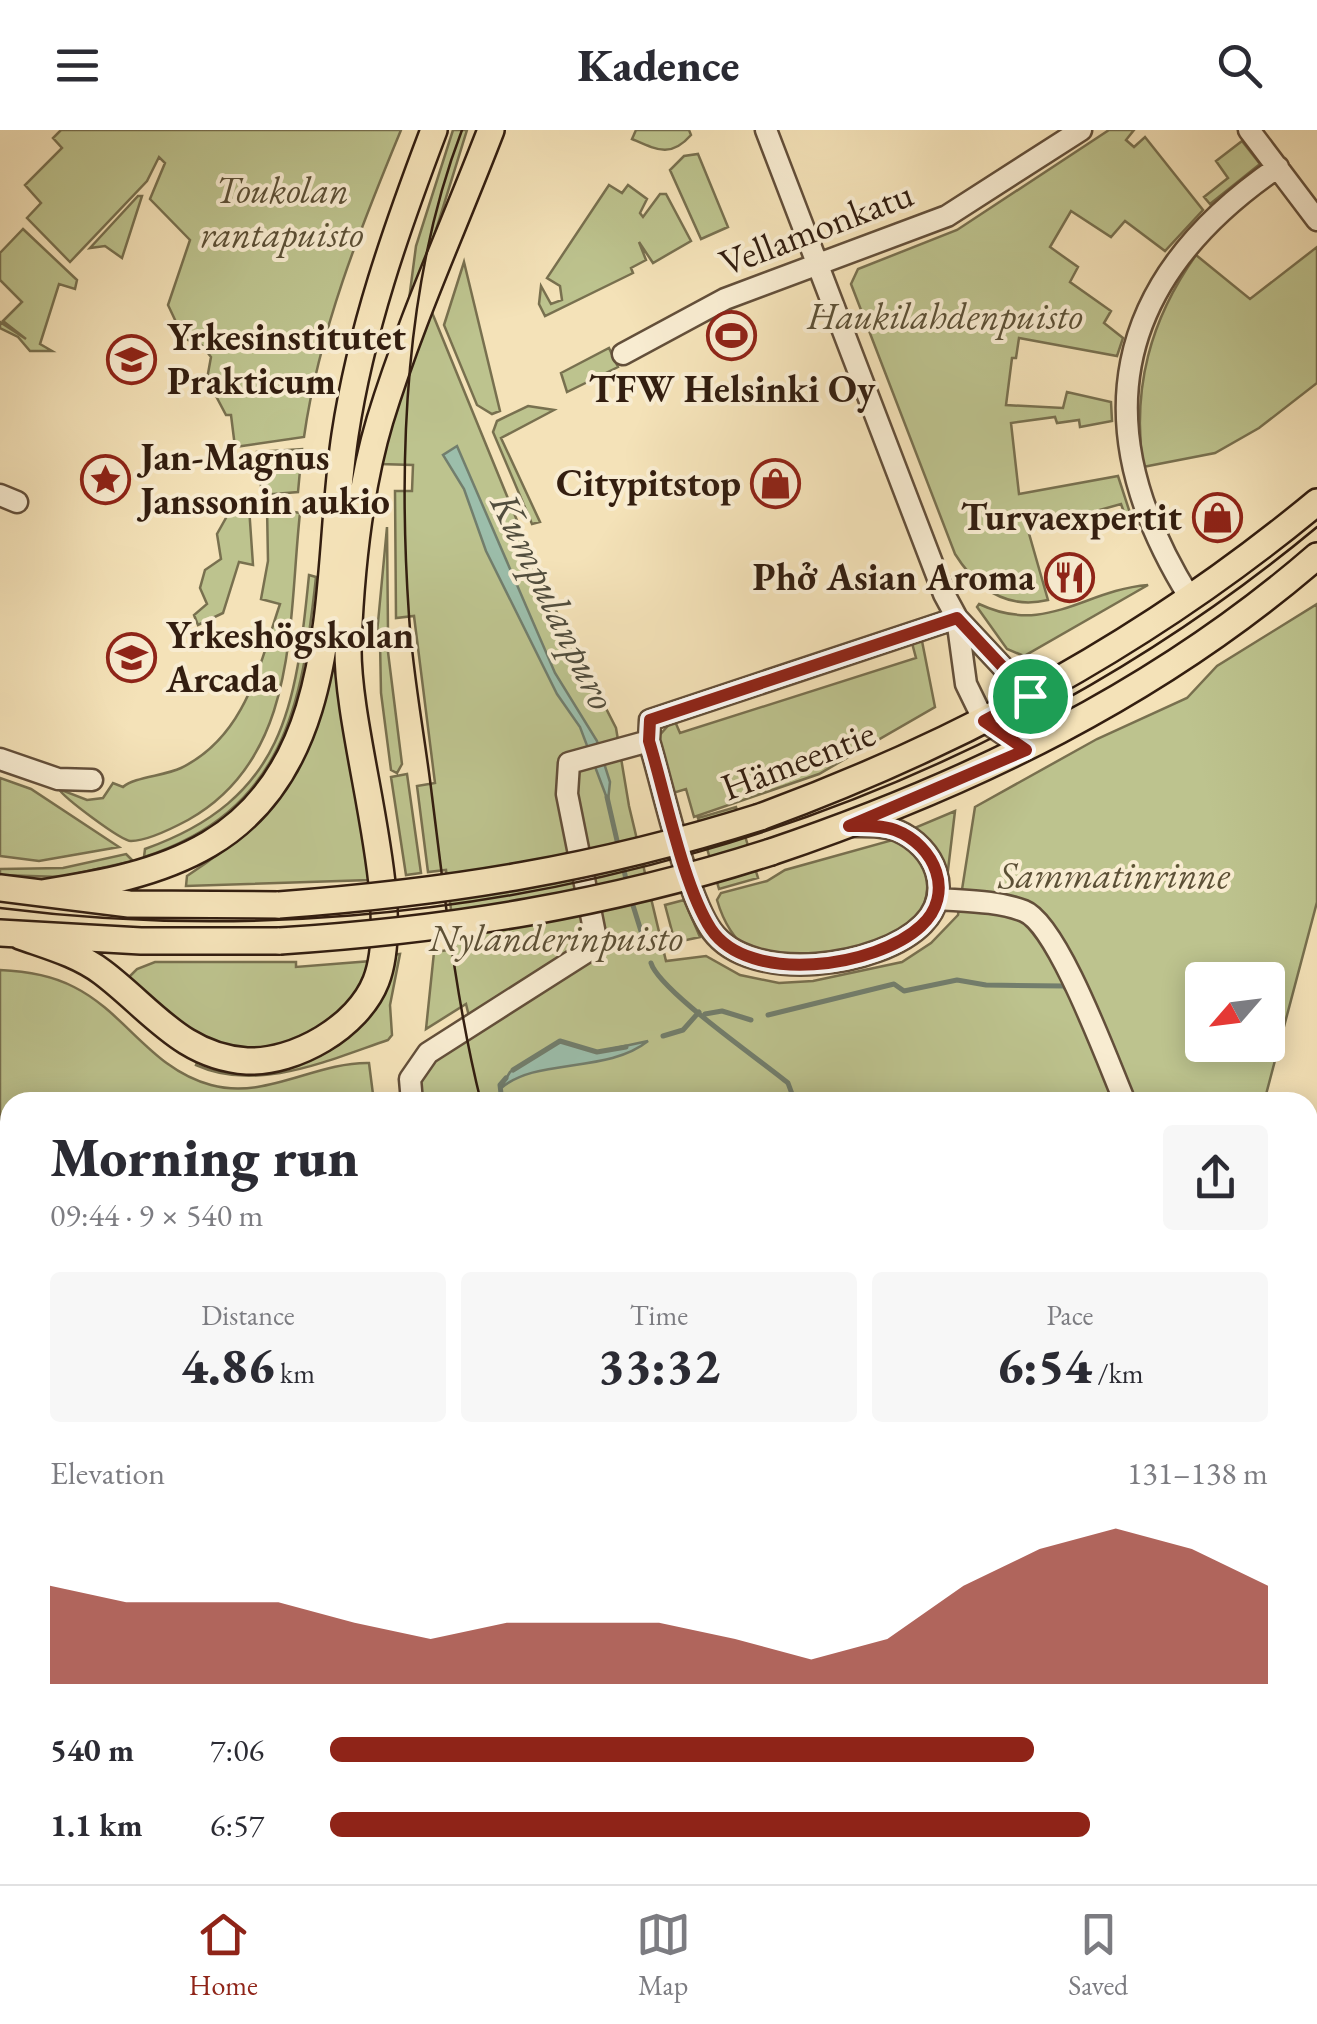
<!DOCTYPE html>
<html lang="en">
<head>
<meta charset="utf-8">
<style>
	body { margin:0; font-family:"EB Garamond",serif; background:#f7f7f7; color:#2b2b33; height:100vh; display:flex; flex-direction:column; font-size:38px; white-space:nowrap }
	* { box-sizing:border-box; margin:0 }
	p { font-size:32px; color:#7c7c81 }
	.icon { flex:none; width:55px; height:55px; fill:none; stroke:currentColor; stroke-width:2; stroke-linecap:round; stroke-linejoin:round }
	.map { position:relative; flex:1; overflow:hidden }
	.drawer { position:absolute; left:0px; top:962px; width:1318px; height:792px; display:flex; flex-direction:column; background:#fff; border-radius:30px 30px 0 0; box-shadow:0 5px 25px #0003 }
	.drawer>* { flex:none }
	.needle { width:65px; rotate:242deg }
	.tools { position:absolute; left:1185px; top:832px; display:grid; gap:20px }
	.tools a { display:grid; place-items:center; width:100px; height:100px; border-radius:10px; background:#fff; box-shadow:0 5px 25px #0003; font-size:50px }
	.pin { position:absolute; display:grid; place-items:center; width:85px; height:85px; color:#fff; margin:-42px; border:5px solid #fff; border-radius:50%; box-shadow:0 2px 10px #0007 }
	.round { display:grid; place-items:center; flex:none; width:105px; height:105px; border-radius:10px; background:#f7f7f7 }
	.overview { display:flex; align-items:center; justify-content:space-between; height:170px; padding:0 50px }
	h1 { font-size:55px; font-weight:800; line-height:75px }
	.figures { display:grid; grid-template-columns:repeat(3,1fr); gap:15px; height:170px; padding:10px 50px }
	.figures div { display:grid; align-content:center; border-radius:10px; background:#f7f7f7; text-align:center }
	.figures b { font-size:50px; font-weight:800 }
	.figures small { font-size:28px; font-weight:400 }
	.figures p { font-size:28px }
	.chart { height:280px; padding:20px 50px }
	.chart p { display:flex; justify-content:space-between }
	.chart svg { width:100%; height:180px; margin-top:10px; fill:#8f2418; opacity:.7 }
	ul { padding:0 50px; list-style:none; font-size:32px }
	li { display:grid; grid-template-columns:160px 120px 1fr; align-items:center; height:75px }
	li i { height:25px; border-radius:12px; background:#8f2418 }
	header { display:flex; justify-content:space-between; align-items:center; height:130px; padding:0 50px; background:#fff; font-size:45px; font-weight:800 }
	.tab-bar { display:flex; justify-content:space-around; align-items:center; height:140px; border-top:2px solid #e1e1e2; background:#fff; font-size:28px; color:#7c7c81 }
	.tab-bar a { display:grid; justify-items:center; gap:5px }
	.tab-bar .selected { color:#8f2418 }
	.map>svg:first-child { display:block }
	.green { fill:#bdc38e; stroke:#78704f; stroke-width:2.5; fill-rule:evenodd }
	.water { fill:#9cbeab; stroke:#727e6d; stroke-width:2.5 }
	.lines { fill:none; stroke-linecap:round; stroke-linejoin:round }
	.stream { stroke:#727e6d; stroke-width:5 }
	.minor-casing { stroke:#634f3a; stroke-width:25 }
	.major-casing { stroke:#331e10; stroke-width:30 }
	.minor { stroke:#f8ecd1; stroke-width:20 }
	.major { stroke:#f4e2b8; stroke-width:25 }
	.tram { stroke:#331e10; stroke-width:2.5 }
	.major-bridge-casing { stroke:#331e10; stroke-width:30; stroke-linecap:butt }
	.major-bridge { stroke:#f4e2b8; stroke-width:25 }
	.route-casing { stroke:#fff; stroke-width:20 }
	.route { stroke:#8f2418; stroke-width:12 }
	.labels { text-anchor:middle; stroke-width:8; stroke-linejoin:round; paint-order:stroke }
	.park-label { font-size:38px; font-style:italic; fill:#5c5036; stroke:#f8ecd1 }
	.street-label { font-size:38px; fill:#331e10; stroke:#f8ecd1 }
	.poi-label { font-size:38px; font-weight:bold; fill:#331e10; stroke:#f8ecd1; text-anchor:start }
	.water-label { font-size:40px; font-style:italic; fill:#524e3e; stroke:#f8ecd1 }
</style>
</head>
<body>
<header><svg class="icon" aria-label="menu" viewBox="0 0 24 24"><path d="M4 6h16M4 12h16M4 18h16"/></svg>Kadence<svg class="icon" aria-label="search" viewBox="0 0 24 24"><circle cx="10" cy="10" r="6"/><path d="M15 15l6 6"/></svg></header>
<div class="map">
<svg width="1317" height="1754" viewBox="0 0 1317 1754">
	<rect width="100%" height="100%" fill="#f4e2b8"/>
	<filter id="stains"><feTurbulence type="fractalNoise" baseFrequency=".002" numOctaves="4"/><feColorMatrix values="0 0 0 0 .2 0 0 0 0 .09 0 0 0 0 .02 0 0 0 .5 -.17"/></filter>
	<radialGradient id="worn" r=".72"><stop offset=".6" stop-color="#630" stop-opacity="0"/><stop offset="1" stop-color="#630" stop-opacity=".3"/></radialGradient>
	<path class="green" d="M 61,0 L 401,0 C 360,99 319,201 304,307 L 235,317 L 231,285 L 226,285 L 207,249 L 211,227 L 200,213 L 184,209 L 168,175 L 190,110 L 150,69 L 165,33 L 159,27 L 147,51 L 70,132 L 27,88 L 41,73 L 25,55 L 62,18 L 53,8 Z
		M 453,0 L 467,0 L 405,200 L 416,116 Z
		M 636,0 L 689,0 L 691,5 C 671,28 657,20 632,9 Z
		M 1109,0 L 1134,0 L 1126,10 L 1134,17 L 1145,7 L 1203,80 L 1165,121 L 1125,91 L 1111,107 L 1071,81 L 1050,117 L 1078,137 L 1070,152 L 1111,181 L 1104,193 L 1123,208 L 1117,226 L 1019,208 L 1016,228 L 1012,228 L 1006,275 L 1063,278 L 1067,262 L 1111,272 L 1112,291 L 1080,297 L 1079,290 L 1057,293 L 1055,287 L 1011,293 L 1019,364 L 1118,346 L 1130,383 L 1125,385 L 1121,374 L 1028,400 L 1048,470 C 1006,480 977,459 955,424 L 851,154 L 858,139 L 957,100 Z
		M 1242,11 L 1260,34 L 1210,74 L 1204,67 L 1228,48 L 1216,31 Z
		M 698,24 L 728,97 L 701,109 L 670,40 L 684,26 Z
		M 609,55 L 622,63 L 628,55 L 647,69 L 640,83 L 643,87 L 660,64 L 666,64 L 691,111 L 653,133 L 639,112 L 646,130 L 631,138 L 633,143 L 545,186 L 539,174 L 541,156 L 551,174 L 562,170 L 560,156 L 547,148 Z
		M 138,66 L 142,66 L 122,128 L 105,116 L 90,118 Z
		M 23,99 L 77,150 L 75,159 L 59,154 L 40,214 L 52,221 L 30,221 L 18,207 L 0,198 L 0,192 L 26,209 L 3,191 L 22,172 L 0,150 L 0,123 Z
		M 1317,117 L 1317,253 L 1259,298 L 1215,323 L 1143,337 C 1132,258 1150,190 1196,125 L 1250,169 Z
		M 464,132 L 500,281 L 492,284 L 477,275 L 444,195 Z
		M 431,180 L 545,459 L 616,598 L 629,676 L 666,831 L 706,826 L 740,845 L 779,853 L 813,851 L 902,832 L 931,813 L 958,785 L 975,677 L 1097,609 L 1187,568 L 1217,536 L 1317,474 L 1317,772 L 1264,972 L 418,972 C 420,927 438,926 473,903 L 466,874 L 426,899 L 434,822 L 456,819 L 446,740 L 428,742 L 417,656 L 435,653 L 414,486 L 396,488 L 395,361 L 412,361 L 413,335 L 380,334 L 384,310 ZM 1202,850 L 1268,850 L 1268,915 L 1202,915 Z
		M 609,218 L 618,237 L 567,262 L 561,243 Z
		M 528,276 L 554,280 L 501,308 L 540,392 L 532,394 L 493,302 L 497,291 Z
		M 302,319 L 298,362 L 262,365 L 257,322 Z
		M 249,377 L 253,435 L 239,432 L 223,483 L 198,495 L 194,485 L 207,474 L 200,458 L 205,440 L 221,429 L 217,404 L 231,379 Z
		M 267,377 L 300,383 C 288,493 299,628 188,690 C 173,698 148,711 131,711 C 121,711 63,667 59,659 L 87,670 L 103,668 L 113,653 L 123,657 C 134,647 164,646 181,638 C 246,606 259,536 280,474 L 261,469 L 268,431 Z
		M 344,386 L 370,750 L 186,756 L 187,746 C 344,643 326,555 344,386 Z
		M 387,397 L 388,502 L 377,503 Z
		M 309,445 L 316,447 C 302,577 284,681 144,727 L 145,719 C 285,669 296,577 309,445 Z
		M 1148,455 L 1024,526 L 1007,519 L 977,477 L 979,474 C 1047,506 1084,460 1148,455 Z
		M 922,511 L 935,577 L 819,644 L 694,687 L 686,659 L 673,663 L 658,607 L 674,589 L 680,603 L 916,528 L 912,513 Z
		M 380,512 L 387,514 L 402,634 L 397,643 L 391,640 L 381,563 Z
		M 407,644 L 421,743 L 406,745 L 391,647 Z
		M 0,648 L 31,659 L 119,717 L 39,731 L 0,726 Z
		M 736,677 L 758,748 L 719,759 L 698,688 Z
		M 955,681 L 946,757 L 912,699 Z
		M 896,709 C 914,722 929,736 927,760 C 922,828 800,828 752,825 C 734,808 724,794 717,770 L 721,763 L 767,751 L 785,740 Z
		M 126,724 L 133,731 L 61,747 L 0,745 L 0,739 L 63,738 Z
		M 684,770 L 700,807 L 682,811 L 673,805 L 665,775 Z
		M 400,824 L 390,875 L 392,905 L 388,910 C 329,930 257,963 196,935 L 198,930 L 297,932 L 391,825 Z
		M 372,831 C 367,842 363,856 357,866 C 329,908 267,929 219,918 C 184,909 152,872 126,850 L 137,839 L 155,832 L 296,832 L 296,837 Z
		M 0,840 C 26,841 51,845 74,857 C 126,883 151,939 211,955 C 266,970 315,932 369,933 L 374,972 L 10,972 L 10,1014 L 0,1011 Z
		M 1308,1068 L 1317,1085 L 1317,1754 L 0,1754 L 0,1335 L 10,1329 L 10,1745 L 1308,1745 Z"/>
	<path class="water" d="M 457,316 L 555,543 L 597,611 L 610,652 L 608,671 L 580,597 L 557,564 L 486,421 L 464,359 L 443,325 Z
		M 560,911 L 597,922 L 648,911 C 607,944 536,927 500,959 L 510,942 Z"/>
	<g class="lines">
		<path class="stream" d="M 607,667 L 618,715
			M 622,731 L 627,754
			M 631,769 L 645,814
			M 651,833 C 659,860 759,929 788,953 L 795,972
			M 705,884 L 722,881 L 751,890
			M 768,885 L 894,854 L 904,861 L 957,850 L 986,855 L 1064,856 L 1067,860
			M 663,906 L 683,900 L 699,882
			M 513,940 L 560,911 L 597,922 L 626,917
			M 502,972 L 500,955 L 506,948
			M 901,1745 L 915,1752 L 929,1745"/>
		<defs>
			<path id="minor" d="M 766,0 L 944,464 L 957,488 L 1030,566
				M 1249,0 L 1317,90
				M 623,224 L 725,169 L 947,86 L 1081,0
				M 0,365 L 17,372
				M 1190,468 C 1084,298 1110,152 1278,37
				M 957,488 L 966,554 L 984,591 L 1026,619
				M 0,629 L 58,649 L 92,650
				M 852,696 C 867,696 883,695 898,701 C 935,717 954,762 923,794 C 881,837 752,855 712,801 C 686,765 663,657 649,611 L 650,590 L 957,488
				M 939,769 C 966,771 998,771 1024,781 C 1058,794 1109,935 1125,972
				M 412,972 L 410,949 L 428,923 L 588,821 L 595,804 L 567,664 L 569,633 L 649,611
				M 1308,1434 L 1317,1458"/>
			<path id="major" d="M 760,687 C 962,613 1151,510 1317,372
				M 771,722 C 969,655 1158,564 1317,426
				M 0,758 L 129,774 L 279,775
				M 42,763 C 99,754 158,744 209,714 C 347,633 324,441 345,305 C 361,199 396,100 434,0
				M 0,803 L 141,811 L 280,811
				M 20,806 C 48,816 78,824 102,842 C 150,878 182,927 247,931 C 295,933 358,897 376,851 C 406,773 346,607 348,514 C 351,441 359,360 380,290 C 410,192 454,96 491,0"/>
		</defs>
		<use href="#minor" class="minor-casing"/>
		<use href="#major" class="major-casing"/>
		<use href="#minor" class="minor"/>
		<use href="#major" class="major"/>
		<path class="tram" d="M 462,0 C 404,151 398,326 409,486 C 413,546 425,606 432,666 C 445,769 456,872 481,972
			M 0,778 C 464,837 957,697 1317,397
			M 877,1745 L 885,1754"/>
		<defs>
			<path id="major-bridge" d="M 279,775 C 450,762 596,739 760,687
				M 280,811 C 450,800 610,774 771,722"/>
		</defs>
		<use href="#major-bridge" class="major-bridge-casing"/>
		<use href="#major-bridge" class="major-bridge"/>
	</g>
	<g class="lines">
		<defs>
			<path id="route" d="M 957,488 L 1030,566 L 984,591 L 1026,620 L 849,696 C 864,696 881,695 895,700 C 935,715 956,764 921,796 C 877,837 749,856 711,799 C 683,756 665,663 649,611 L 650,590 Z"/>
		</defs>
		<use href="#route" class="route-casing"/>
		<use href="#route" class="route"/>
	</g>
	<defs>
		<symbol id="stadium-ring" viewBox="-11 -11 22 22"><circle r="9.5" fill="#f8ecd1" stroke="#8f2418" stroke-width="1.5"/><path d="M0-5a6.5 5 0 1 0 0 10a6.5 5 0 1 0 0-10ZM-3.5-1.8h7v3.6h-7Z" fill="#8f2418"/></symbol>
		<symbol id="school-ring" viewBox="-11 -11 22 22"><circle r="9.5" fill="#f8ecd1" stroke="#8f2418" stroke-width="1.5"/><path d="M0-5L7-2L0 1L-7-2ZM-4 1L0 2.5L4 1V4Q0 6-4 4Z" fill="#8f2418"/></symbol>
		<symbol id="sight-ring" viewBox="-11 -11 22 22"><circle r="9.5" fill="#f8ecd1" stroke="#8f2418" stroke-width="1.5"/><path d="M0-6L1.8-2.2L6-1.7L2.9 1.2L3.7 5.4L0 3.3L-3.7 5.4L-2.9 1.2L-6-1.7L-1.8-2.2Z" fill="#8f2418"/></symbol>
		<symbol id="shop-ring" viewBox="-11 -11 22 22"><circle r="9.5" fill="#f8ecd1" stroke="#8f2418" stroke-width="1.5"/><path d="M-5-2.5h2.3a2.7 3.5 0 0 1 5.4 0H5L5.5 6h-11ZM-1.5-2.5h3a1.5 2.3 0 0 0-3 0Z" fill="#8f2418"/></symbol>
		<symbol id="restaurant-ring" viewBox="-11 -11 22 22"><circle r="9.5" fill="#f8ecd1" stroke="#8f2418" stroke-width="1.5"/><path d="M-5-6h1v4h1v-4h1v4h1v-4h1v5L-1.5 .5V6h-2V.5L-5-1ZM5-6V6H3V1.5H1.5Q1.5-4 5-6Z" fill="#8f2418"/></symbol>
		<symbol id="university-ring" viewBox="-11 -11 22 22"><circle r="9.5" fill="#f8ecd1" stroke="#8f2418" stroke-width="1.5"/><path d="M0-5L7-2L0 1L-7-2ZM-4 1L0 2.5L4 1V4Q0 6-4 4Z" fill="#8f2418"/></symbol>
	</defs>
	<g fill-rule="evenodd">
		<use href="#stadium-ring" x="704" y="178" width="55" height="55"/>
		<use href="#school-ring" x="104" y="202" width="55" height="55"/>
		<use href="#sight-ring" x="78" y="322" width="55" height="55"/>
		<use href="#shop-ring" x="748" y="326" width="55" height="55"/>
		<use href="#shop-ring" x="1190" y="360" width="55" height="55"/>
		<use href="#restaurant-ring" x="1042" y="420" width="55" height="55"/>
		<use href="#university-ring" x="104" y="500" width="55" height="55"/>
	</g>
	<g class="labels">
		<g class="park-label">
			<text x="282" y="73">Toukolan<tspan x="282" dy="44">rantapuisto</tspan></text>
			<text x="945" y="199">Haukilahdenpuisto</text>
			<text x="1114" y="758">Sammatinrinne</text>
			<text x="556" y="821">Nylanderinpuisto</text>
		</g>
		<g class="street-label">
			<text transform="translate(816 98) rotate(-21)" y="13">Vellamonkatu</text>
			<text transform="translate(798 630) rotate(-21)" y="13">Hämeentie</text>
		</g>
		<g class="poi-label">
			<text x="167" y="220">Yrkesinstitutet<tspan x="167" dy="44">Prakticum</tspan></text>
			<text x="732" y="272" text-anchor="middle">TFW Helsinki Oy</text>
			<text x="140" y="340">Jan-Magnus<tspan x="140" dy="44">Janssonin aukio</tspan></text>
			<text x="741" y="366" text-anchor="end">Citypitstop</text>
			<text x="1182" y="400" text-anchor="end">Turvaexpertit</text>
			<text x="1035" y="460" text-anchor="end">Phở Asian Aroma</text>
			<text x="166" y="518">Yrkeshögskolan<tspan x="166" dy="44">Arcada</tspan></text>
		</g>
		<g class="water-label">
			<text transform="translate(554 471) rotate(64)" y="14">Kumpulanpuro</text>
		</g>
	</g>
	<rect width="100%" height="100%" filter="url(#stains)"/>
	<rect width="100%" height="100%" fill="url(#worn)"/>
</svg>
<div class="tools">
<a><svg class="needle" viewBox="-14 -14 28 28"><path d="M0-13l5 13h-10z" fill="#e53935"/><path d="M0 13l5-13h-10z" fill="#7c7c81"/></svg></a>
</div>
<div class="pin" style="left:1030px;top:566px;background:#1e9e55"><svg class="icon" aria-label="arrive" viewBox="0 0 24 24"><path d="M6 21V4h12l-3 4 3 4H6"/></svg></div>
<section class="drawer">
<div class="overview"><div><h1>Morning run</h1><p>09:44 · 9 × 540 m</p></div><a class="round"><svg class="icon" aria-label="share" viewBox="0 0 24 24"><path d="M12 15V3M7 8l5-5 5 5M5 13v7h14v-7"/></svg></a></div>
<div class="figures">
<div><p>Distance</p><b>4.86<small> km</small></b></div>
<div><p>Time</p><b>33:32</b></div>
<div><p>Pace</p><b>6:54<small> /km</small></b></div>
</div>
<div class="chart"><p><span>Elevation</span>131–138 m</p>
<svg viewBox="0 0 160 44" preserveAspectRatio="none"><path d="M0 44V20L10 24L20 24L30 24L40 29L50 33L60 29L70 29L80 29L90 33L100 38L110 33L120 20L130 11L140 6L150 11L160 20V44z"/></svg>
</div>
<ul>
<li><b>540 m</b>7:06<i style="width:75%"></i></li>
<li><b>1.1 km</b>6:57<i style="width:81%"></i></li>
</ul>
</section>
</div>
<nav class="tab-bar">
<a class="selected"><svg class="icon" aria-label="home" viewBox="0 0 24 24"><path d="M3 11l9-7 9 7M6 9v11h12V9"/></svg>Home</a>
<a><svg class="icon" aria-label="map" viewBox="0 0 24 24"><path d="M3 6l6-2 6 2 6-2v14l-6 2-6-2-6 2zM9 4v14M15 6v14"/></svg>Map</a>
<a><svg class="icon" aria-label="saved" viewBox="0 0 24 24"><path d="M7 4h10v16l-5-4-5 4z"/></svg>Saved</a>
</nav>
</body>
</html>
